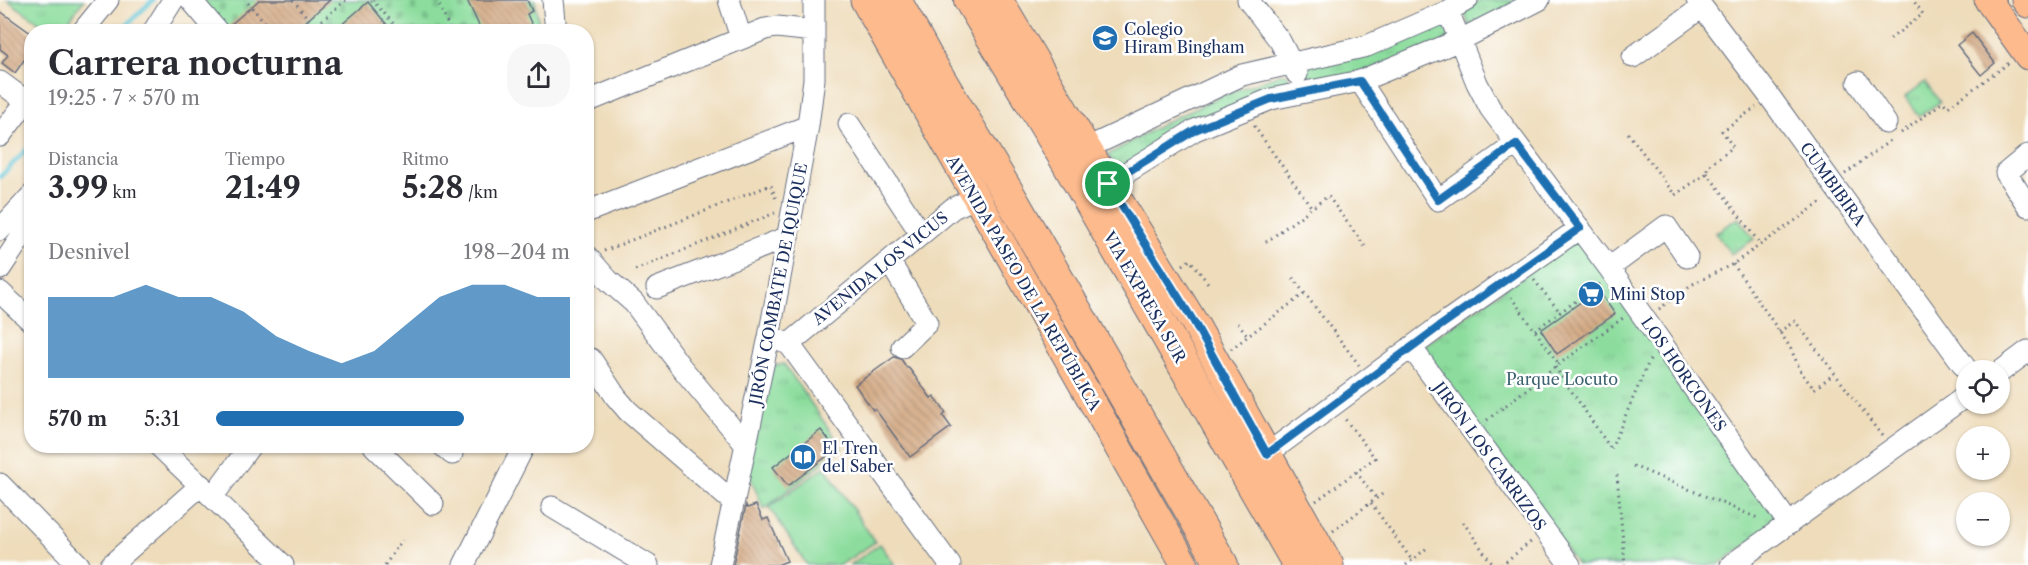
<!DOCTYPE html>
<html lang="es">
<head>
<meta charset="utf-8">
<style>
	body { margin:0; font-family:"Libre Caslon Text",serif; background:#f7f7f7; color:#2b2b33; height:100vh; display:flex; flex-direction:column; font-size:22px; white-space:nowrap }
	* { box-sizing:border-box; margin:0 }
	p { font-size:20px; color:#7c7c81 }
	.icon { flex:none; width:33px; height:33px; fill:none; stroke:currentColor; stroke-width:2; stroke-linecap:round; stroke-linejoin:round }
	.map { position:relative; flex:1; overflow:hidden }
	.sheet { position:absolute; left:24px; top:24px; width:570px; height:429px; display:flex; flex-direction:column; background:#fff; border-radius:24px; box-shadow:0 2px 4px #0004 }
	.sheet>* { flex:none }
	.controls { position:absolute; left:1956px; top:360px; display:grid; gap:12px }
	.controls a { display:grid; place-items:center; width:54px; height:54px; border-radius:50%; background:#fff; box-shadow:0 2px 4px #0004; font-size:30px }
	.pin { position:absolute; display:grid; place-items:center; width:51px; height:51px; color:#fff; margin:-26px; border:3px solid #fff; border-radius:50%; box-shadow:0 2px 6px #0007 }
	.round { display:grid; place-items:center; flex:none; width:63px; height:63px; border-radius:24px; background:#f7f7f7 }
	.summary { display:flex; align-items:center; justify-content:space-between; height:102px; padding:0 24px }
	h1 { font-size:33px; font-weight:700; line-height:45px }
	.stats { display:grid; grid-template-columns:repeat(3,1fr); gap:9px; height:102px; padding:6px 24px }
	.stats div { display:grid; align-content:center }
	.stats b { font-size:30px; font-weight:700 }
	.stats small { font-size:16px; font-weight:400 }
	.stats p { font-size:16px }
	.chart { height:168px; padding:12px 24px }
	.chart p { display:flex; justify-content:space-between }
	.chart svg { width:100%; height:108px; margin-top:6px; fill:#1f6fb2; opacity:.7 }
	ul { padding:0 24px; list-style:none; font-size:20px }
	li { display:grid; grid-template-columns:96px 72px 1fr; align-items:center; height:45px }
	li i { height:15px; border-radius:8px; background:#1f6fb2 }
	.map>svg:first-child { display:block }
	.grass { fill:url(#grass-tufts); stroke:#54867e; stroke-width:1.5 }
	.cemetery { fill:url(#cemetery-stones); stroke:#54867e; stroke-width:1.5 }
	.pitch { fill:#8cdd9d; stroke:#54867e; stroke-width:1.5 }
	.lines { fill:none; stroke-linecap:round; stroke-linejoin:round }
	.stream { stroke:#5ac4d6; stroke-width:4.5 }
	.building { fill:url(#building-back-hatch) }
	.minor-casing { stroke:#656c7e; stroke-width:23 }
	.major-casing { stroke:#656c7e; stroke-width:29 }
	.highway-casing { stroke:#656c7e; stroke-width:34 }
	.path { stroke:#656c7e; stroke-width:3; stroke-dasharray:1.5 4.5; stroke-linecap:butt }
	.minor { stroke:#fff; stroke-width:21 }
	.major { stroke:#fcba8d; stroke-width:27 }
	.highway { stroke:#fcba8d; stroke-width:32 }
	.route-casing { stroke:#fff; stroke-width:12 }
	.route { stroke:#1f6fb2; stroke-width:8 }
	.labels { text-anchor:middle; stroke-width:5; stroke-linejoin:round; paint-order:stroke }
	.poi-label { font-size:16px; fill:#1b2f5e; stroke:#fff; text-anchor:start }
	.street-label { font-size:16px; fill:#1b2f5e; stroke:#fff }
	.park-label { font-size:16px; fill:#3d6371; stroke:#fff }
</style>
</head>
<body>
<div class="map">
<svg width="2028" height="565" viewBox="0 0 2028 565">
	<defs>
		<pattern id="grass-tufts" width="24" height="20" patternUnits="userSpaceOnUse" patternTransform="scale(1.5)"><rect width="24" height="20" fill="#8cdd9d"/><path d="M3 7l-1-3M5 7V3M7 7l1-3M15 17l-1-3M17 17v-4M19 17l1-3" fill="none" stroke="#78be8a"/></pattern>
		<pattern id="cemetery-stones" width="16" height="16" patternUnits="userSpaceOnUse" patternTransform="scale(1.5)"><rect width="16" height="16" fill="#8cdd9d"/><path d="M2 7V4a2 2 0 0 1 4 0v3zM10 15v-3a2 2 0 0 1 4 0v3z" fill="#78be8a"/></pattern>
		<pattern id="building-back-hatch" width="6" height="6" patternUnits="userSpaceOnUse" patternTransform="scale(1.5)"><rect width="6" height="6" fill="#d0a379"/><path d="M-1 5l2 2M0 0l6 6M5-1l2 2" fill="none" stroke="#a88566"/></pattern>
	</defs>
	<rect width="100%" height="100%" fill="#fff"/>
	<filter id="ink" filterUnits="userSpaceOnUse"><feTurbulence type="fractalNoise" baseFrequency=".0167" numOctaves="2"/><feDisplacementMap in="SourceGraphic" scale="12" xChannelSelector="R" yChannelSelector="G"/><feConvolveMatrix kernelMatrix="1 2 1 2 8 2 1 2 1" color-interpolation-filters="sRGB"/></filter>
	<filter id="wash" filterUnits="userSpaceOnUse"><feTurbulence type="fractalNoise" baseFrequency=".008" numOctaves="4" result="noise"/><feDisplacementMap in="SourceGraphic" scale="24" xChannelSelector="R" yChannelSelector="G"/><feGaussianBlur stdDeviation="1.35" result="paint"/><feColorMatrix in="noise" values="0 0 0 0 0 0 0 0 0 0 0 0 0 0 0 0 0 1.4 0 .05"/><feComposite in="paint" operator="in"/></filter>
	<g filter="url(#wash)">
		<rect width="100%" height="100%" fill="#eedcba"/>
		<path class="grass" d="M 7,0 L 84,0 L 61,31 L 52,31 Z
			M 1481,0 L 1519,0 L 1469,26 L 1463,9 Z
			M 1443,17 L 1450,40 L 1360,76 L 1307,87 L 1298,67 Z
			M 1280,74 L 1287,74 L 1293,86 L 1119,172 L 1108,155 L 1168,121 L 1221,96 Z
			M 1925,82 L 1940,102 L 1919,116 L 1905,97 Z
			M 1738,218 L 1754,239 L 1731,254 L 1715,233 Z
			M 1580,235 L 1780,520 L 1718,565 L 1577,565 L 1421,348 Z
			M 784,364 L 842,448 L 764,509 L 746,468 L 772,366 Z"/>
		<path class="cemetery" d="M 200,0 L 535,0 L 540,31 L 227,31 Z"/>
		<path class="pitch" d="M 825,467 L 875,542 L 840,565 L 807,565 L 769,507 Z
			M 880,544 L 895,565 L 850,565 Z"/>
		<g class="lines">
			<path class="stream" d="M 119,32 L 153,0
				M 0,177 L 32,144"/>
		</g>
		<g id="blocks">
			<path class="building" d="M 259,0 L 330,0 L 294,32 L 230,32 L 229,26 Z
				M 467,0 L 527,0 L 532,11 L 527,14 L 535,32 L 482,32 Z
				M 368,2 L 393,32 L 333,32 Z
				M 0,11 L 32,34 L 32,49 L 15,73 L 2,63 L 8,55 L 0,49 Z
				M 1972,33 L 1995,63 L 1981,75 L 1957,45 Z
				M 1598,290 L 1615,314 L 1557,354 L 1541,330 Z
				M 894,357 L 901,359 L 907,368 L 908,367 L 931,398 L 934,396 L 946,413 L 943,416 L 951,427 L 910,457 L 875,409 L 873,410 L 855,385 Z
				M 821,430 L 836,449 L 788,486 L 773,467 Z
				M 746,505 L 747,508 L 756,505 L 763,520 L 768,518 L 787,561 L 777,565 L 733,565 Z"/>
		</g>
	</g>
	<g filter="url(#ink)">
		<use href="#blocks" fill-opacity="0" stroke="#656c7e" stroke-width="1.5"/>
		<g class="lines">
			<defs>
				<path id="minor" d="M 191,0 L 218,32
					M 553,0 L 556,32
					M 729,0 L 741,38
					M 1248,0 L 1280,41 L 1297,74
					M 1697,0 L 1770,97 L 1967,370
					M 1448,11 L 1477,83 L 1490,108 L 1609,268 L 1789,524
					M 82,32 L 108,0
					M 153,32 L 173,0
					M 1633,57 L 1702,7
					M 1360,81 L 1438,200 L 1516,144
					M 0,82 L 26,101
					M 1858,82 L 1886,123
					M 586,102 L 765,29 L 777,27 L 814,31
					M 849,124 L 921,234
					M 0,136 L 32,94
					M 1087,148 L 1242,75 L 1367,46 L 1448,11 L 1467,0
					M 2028,155 L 2006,173 L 2028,206
					M 1108,184 L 1195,130 L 1271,99 L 1360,81 L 1460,40 L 1539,0
					M 586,212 L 808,126
					M 0,230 L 32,195
					M 586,255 L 609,281 L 634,303 L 681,367 L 745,444
					M 889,261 L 927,323 L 902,347
					M 1609,268 L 1666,226 L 1687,257
					M 0,269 L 32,221
					M 657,288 L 788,237
					M 0,292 L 32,322
					M 769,337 L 789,344 L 950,565
					M 789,344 L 953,208 L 975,198
					M 1411,347 L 1570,565
					M 591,359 L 616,397 L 628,411 L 733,502
					M 2000,372 L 2028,351
					M 159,446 L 283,565
					M 374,446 L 433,504
					M 443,446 L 452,454
					M 1267,454 L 1440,326 L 1580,228
					M 0,484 L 79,565
					M 213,496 L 250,446
					M 552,507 L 648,565
					M 111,565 L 201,485
					M 464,565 L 524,446
					M 720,565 L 769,337 L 808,126 L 814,79 L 814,0
					M 1731,565 L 1966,396"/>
				<path id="major" d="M 864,0 L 1185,565
					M 999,0 L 1087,148 L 1194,322 L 1330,565
					M 1988,0 L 2028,56
					M 2025,0 L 2028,4"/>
				<path id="highway" d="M 895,0 L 928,60 L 1008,193 L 1222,565
					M 970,0 L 1065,158 L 1299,565"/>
			</defs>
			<use href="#minor" class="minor-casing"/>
			<use href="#major" class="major-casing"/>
			<use href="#highway" class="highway-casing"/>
			<path class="path" d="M 293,0 L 319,32
				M 372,0 L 401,32
				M 437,0 L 451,32
				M 248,3 L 273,32
				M 308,32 L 346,0
				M 1890,39 L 1923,14 L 1913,0
				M 1254,126 L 1312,208
				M 1628,133 L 1675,195 L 1707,173 L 1707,167 L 1733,147 L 1722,131 L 1756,107
				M 1901,133 L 1943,102 L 1948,107 L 2009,63
				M 1707,173 L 1761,245
				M 1845,174 L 1891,140
				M 1266,242 L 1328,196 L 1366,248
				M 604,251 L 771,185 L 776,199
				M 1733,264 L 1790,347 L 1801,372 L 1814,389 L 1834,374
				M 1183,265 L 1190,260 L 1208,283
				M 635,270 L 775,213
				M 1293,278 L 1359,365
				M 1534,280 L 1560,312
				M 1511,297 L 1559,364
				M 1659,309 L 1691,285 L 1733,264 L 1823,201
				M 1238,323 L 1248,336
				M 1535,330 L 1600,284
				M 1779,332 L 1795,321 L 1882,436
				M 1231,349 L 1305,293
				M 1555,367 L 1611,449
				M 1487,420 L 1555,367 L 1623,318
				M 1611,449 L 1651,357
				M 1633,466 L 1760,519
				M 1356,472 L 1376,498
				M 1617,475 L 1625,565
				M 1316,501 L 1375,458 L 1345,419
				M 1371,503 L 1411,559
				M 1463,522 L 1493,565
				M 1333,531 L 1385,492
				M 385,565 L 402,540
				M 1406,565 L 1427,548
				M 1501,565 L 1532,541"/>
			<use href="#minor" class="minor"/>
			<use href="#major" class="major"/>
			<use href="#highway" class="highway"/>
		</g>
	</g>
	<g class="lines" filter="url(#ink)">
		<defs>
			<path id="route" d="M 1360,81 L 1438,200 L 1516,144 L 1580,228 L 1440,326 L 1267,454 L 1194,322 L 1108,184 L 1195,130 L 1271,99 Z"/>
		</defs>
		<use href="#route" class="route-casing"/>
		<use href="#route" class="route"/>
	</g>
	<defs>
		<symbol id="school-disc" viewBox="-11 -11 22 22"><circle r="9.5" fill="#1f6fb2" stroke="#fff"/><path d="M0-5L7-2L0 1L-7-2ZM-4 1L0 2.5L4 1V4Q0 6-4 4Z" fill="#fff"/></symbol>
		<symbol id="supermarket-disc" viewBox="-11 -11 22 22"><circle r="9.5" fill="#1f6fb2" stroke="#fff"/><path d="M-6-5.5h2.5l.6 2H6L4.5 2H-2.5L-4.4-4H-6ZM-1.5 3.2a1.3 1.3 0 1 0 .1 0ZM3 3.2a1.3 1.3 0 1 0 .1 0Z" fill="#fff"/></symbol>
		<symbol id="library-disc" viewBox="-11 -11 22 22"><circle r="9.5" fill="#1f6fb2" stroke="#fff"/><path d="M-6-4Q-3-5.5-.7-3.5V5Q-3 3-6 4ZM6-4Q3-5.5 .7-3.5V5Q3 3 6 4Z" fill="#fff"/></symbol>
	</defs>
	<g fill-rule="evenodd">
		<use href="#school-disc" x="1090" y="23" width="30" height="30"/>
		<use href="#supermarket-disc" x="1576" y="279" width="30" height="30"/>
		<use href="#library-disc" x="788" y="442" width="30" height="30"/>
	</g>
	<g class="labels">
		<g class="poi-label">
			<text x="1124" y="35">Colegio<tspan x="1124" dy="18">Hiram Bingham</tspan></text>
			<text x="1610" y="300">Mini Stop</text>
			<text x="822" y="454">El Tren<tspan x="822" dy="18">del Saber</tspan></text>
		</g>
		<g class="street-label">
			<text transform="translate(1833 184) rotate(54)" y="6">CUMBIBIRA</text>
			<text transform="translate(880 268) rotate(-39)" y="6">AVENIDA LOS VICUS</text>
			<text transform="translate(1024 283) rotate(60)" y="6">AVENIDA PASEO DE LA REPÚBLICA</text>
			<text transform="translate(778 284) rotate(-79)" y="6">JIRÓN COMBATE DE IQUIQUE</text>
			<text transform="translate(1145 297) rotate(60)" y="6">VIA EXPRESA SUR</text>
			<text transform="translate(1684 374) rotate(55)" y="6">LOS HORCONES</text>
			<text transform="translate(1490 456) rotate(54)" y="6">JIRÓN LOS CARRIZOS</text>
		</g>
		<g class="park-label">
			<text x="1562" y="385">Parque Locuto</text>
		</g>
	</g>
</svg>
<div class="controls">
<a><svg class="icon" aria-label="locate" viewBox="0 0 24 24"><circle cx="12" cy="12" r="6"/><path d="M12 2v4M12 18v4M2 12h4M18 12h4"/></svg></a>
<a>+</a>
<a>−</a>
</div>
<div class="pin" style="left:1108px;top:184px;background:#1e9e55"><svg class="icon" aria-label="arrive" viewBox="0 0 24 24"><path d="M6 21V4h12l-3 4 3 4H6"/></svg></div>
<section class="sheet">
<div class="summary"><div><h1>Carrera nocturna</h1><p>19:25 · 7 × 570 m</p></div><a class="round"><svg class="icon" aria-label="share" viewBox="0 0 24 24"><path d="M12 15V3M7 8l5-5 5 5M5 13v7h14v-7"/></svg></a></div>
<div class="stats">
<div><p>Distancia</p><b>3.99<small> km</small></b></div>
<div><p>Tiempo</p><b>21:49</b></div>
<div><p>Ritmo</p><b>5:28<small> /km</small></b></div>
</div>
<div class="chart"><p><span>Desnivel</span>198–204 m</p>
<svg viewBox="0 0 160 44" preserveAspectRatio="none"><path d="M0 44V11L10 11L20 11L30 6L40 11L50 11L60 17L70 27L80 33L90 38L100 33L110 22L120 11L130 6L140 6L150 11L160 11V44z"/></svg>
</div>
<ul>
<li><b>570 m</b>5:31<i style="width:70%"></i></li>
</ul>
</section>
</div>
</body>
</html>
